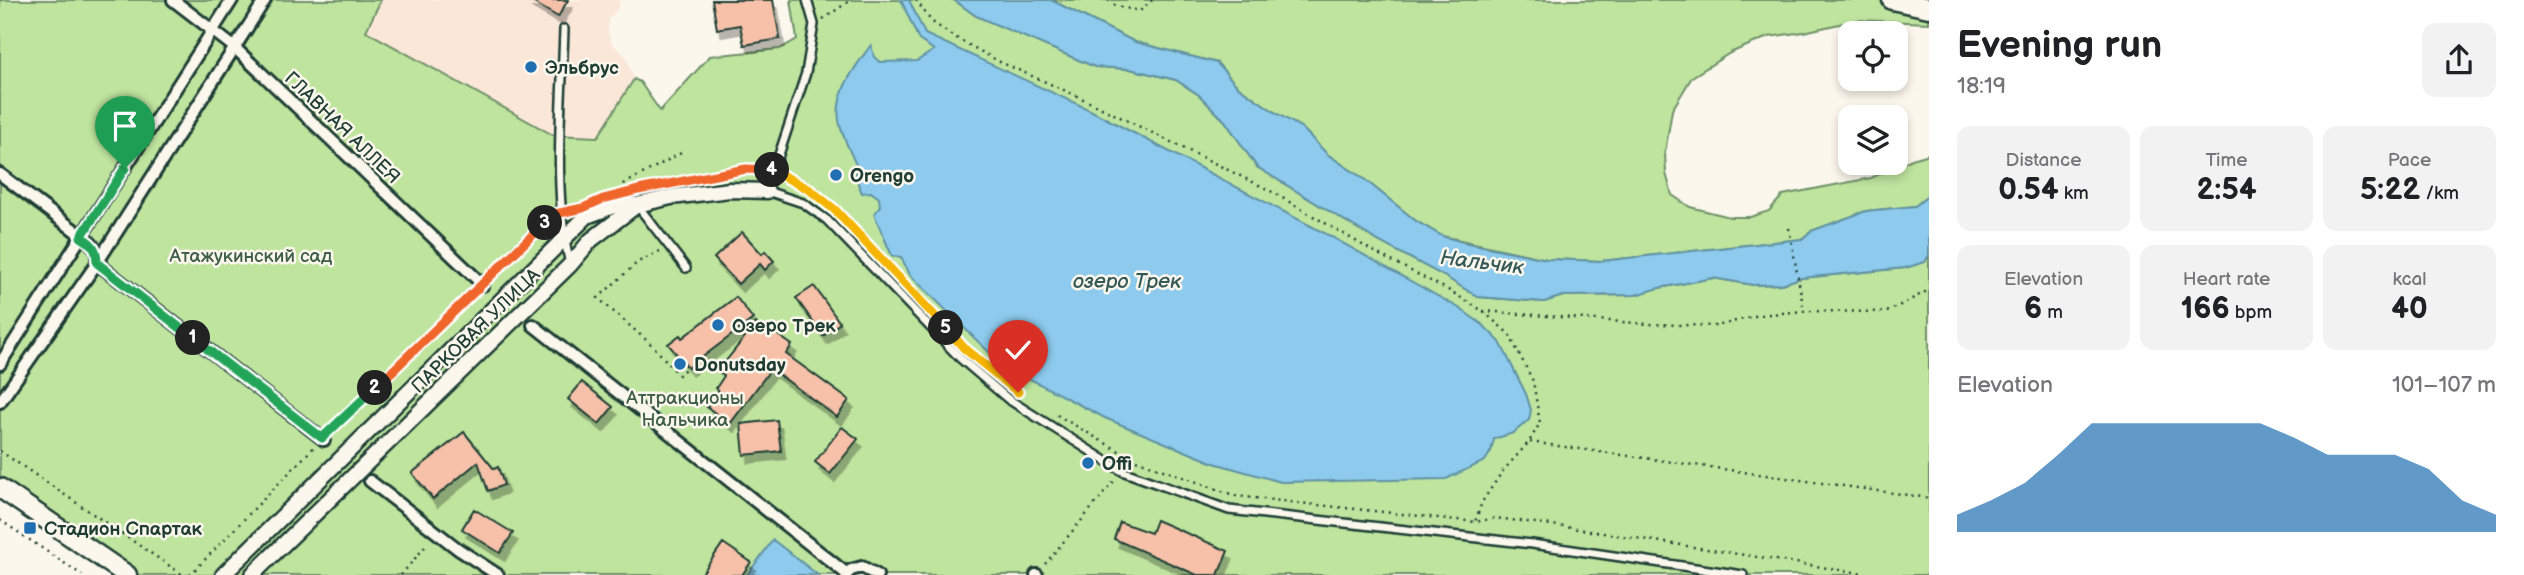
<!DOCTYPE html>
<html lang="en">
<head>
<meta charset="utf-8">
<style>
	body { margin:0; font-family:"Balsamiq Sans",sans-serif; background:#f2f2f2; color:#202124; height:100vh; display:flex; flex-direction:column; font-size:26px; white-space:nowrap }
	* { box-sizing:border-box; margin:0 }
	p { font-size:23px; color:#757577 }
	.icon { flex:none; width:38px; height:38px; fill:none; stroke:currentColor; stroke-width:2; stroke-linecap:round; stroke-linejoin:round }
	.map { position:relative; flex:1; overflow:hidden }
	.details { display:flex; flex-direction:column; background:#fff; width:595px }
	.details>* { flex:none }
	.buttons { position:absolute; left:1838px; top:21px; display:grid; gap:14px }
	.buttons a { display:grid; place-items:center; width:70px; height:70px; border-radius:14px; background:#fff; box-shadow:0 4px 10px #0003; font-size:35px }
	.pin { position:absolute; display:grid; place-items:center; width:60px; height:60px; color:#fff; margin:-72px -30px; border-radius:50% 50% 50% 0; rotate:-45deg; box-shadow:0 0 7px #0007 }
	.pin .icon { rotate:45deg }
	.km { position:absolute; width:35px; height:35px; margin:-18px; border-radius:50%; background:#222; color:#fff; font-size:19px; line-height:35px; text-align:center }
	.round { display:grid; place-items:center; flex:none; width:74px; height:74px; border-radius:14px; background:#f2f2f2 }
	.summary { display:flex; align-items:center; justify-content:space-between; height:119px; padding:0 28px }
	h1 { font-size:38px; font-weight:600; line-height:52px }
	.figures { display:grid; grid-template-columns:repeat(3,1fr); gap:10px; height:119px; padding:7px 28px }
	.figures div { display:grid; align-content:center; border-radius:14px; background:#f2f2f2; text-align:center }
	.figures b { font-size:30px; font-weight:600 }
	.figures small { font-size:19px; font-weight:400 }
	.figures p { font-size:19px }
	.chart { height:196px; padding:14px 28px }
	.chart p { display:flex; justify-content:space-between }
	.chart svg { width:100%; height:126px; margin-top:7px; fill:#1f6fb2; opacity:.7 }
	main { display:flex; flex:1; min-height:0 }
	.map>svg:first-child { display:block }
	.built { fill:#fae7d8 }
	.green { fill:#bee49e; stroke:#6e9069; stroke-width:2 }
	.water { fill:#8dcaed; stroke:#6192a3; stroke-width:2 }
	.building { fill:#f6c1a8; stroke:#1f3d34; stroke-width:2; filter:url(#shadow) }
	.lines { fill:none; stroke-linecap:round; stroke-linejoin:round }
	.service-casing { stroke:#1f3d34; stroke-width:12 }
	.pedestrian-casing { stroke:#1f3d34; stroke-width:16 }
	.minor-casing { stroke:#1f3d34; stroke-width:19 }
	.tertiary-casing { stroke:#1f3d34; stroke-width:23 }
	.path { stroke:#1f3d34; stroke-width:2.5; stroke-dasharray:2 5; stroke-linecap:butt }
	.service { stroke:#fbf7ec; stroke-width:7 }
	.pedestrian { stroke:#fbf7ec; stroke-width:10 }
	.minor { stroke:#fbf7ec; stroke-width:14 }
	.tertiary { stroke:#fbf7ec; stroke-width:18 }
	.split-1-casing { stroke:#fff; stroke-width:14 }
	.split-2-casing { stroke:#fff; stroke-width:14 }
	.split-3-casing { stroke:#fff; stroke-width:14 }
	.split-4-casing { stroke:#fff; stroke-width:14 }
	.split-5-casing { stroke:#fff; stroke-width:14 }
	.split-6-casing { stroke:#fff; stroke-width:14 }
	.split-1 { stroke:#22a559; stroke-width:9 }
	.split-2 { stroke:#22a559; stroke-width:9 }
	.split-3 { stroke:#f0652b; stroke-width:9 }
	.split-4 { stroke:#f0652b; stroke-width:9 }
	.split-5 { stroke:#f5b400; stroke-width:9 }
	.split-6 { stroke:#f5b400; stroke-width:9 }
	.poi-dot { fill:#1f6fb2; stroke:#fbf7ec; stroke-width:2.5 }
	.labels { text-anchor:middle; stroke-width:5; stroke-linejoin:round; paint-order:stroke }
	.poi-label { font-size:19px; font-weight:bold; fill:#1f3d34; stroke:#fbf7ec; text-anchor:start }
	.street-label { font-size:19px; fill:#1f3d34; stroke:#fbf7ec }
	.park-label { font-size:19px; fill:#3f5e49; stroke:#fbf7ec }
	.water-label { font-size:21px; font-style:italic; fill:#355959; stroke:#fbf7ec }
</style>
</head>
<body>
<main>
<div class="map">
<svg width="1929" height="575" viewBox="0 0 1929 575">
	<defs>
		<filter id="shadow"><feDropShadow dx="4.5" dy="8" stdDeviation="0" flood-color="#0004"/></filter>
	</defs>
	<rect width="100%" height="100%" fill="#fbf7ec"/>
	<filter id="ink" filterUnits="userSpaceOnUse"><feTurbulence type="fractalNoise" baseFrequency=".0143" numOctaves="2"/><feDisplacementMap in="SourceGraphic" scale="14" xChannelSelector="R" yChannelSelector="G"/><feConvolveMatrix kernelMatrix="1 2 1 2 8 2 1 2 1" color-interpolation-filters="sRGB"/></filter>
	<g filter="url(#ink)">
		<path class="built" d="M 381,0 L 619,0 L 619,7 L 608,20 L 608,32 L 612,44 L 625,55 L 634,79 L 598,137 L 553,135 L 366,31 Z"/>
		<path class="green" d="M 0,0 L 381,0 L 366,31 L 553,135 L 598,137 L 634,79 L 640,82 L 660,111 L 710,56 L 780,49 L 797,39 L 791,0 L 954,0 L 976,16 L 1095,67 L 1130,69 L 1176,80 L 1199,95 L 1225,121 L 1257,167 L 1378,241 L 1444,276 L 1478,297 L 1544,302 L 1563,296 L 1635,295 L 1659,288 L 1713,278 L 1753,285 L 1781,284 L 1801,278 L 1905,268 L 1925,262 L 1929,255 L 1929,575 L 127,575 L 0,488 Z
			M 1051,0 L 1929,0 L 1929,23 L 1857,20 L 1804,32 L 1768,37 L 1730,53 L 1692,77 L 1672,110 L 1665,153 L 1666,173 L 1672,195 L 1690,207 L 1730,217 L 1750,217 L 1769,211 L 1783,195 L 1871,178 L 1912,159 L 1929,154 L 1929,195 L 1915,206 L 1866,211 L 1811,231 L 1802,239 L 1601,261 L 1547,259 L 1442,236 L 1416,221 L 1364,179 L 1327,154 L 1302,128 L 1276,113 L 1237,86 L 1217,63 L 1135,42 Z"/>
		<path class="water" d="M 901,0 L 909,0 L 925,34 L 1090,110 L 1328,235 L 1459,308 L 1483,325 L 1500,342 L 1526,394 L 1531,410 L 1529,420 L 1513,433 L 1494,439 L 1491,451 L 1485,461 L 1446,479 L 1281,482 L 1214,463 L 1105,418 L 1001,364 L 910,275 L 901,257 L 892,256 L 874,214 L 880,207 L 879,198 L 871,192 L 862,193 L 854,174 L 859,171 C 852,156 844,140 840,125 C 832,96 855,67 871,45 L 874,57 L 880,62 L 917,61 L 934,50 L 919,40 Z
			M 954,0 L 1051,0 L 1135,42 L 1217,63 L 1237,86 L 1276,113 L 1302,128 L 1327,154 L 1364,179 L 1416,221 L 1442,236 L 1463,242 L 1547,259 L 1601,261 L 1802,239 L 1811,231 L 1866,211 L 1915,206 L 1929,195 L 1929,255 L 1925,262 L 1905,268 L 1801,278 L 1781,284 L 1753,285 L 1713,278 L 1659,288 L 1635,295 L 1563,296 L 1544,302 L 1478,297 L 1444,276 L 1378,241 L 1257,167 L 1225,121 L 1199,95 L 1176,80 L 1130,69 L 1095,67 L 976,16 Z
			M 773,540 L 818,575 L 747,575 Z"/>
		<path class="building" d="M 529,0 L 568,0 L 558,17 Z
			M 712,0 L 773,0 L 780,39 L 744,45 L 740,25 L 717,29 Z
			M 742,232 L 762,254 L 765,251 L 774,261 L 765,270 L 760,264 L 738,284 L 714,258 Z
			M 814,286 L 840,323 L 823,336 L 796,298 Z
			M 736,297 L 753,319 L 688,368 L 668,344 L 680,335 L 682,338 Z
			M 756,323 L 764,334 L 768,328 L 792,345 L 786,354 L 849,400 L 837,417 L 771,369 L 730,424 L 707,407 L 719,391 L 716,388 L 724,376 L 718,371 Z
			M 582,382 L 613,407 L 599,424 L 568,399 Z
			M 777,420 L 781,451 L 744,455 L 741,424 Z
			M 842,427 L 858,439 L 830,474 L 815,462 Z
			M 464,432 L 494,469 L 498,467 L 504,485 L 488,491 L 478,462 L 433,499 L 412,473 Z
			M 474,509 L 513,533 L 500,553 L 462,529 Z
			M 1156,520 L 1228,551 L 1218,575 L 1197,575 L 1114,539 L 1120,522 L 1151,533 Z
			M 723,543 L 751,562 L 742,575 L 701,575 Z"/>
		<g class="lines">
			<defs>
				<path id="service" d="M 807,0 L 814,24 L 806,73 L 767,191 L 803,203 L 827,220 L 960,358 L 1008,399 L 1122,471 L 1229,510 L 1532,544 L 1743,575
					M 564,29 C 562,102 552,193 570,264
					M 637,205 L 686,268"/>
				<path id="pedestrian" d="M 173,0 L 234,47 L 483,285
					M 0,174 L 90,242 L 97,251 L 97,263 L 324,440
					M 533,325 L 847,574
					M 0,364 L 232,0
					M 0,402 L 97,263 L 265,0
					M 370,481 L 458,549 L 498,575
					M 846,575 L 851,570 L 862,567 L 877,575
					M 1036,575 L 1037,575"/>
				<path id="minor" d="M 223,575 L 587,216 L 619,204 L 637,205 L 671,197 L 730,190 L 767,191
					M 252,575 L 570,265 L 591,240 L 637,205"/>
				<path id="tertiary" d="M 1892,0 L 1929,8
					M 0,488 L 127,575"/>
			</defs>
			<use href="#service" class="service-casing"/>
			<use href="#pedestrian" class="pedestrian-casing"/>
			<use href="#minor" class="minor-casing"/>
			<use href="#tertiary" class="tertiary-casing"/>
			<path class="path" d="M 916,0 L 931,21 L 951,35 L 1000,62 L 1073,94 L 1269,190 L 1376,253 L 1450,291 L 1483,311 L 1509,334 L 1533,381 L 1540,423 L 1529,442 L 1502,472 L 1482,502 L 1475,522
				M 1108,0 L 1116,6 L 1140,11 L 1152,0
				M 823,19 L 851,0
				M 783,174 L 810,190 L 837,212
				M 697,178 L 763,168
				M 622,191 L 624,184 L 681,153
				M 1789,228 L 1804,311
				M 660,251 L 638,262 L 598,298 L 653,346 L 679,375 L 687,367
				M 493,275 L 551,218
				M 1483,311 L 1648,324 L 1717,326 L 1759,315 L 1804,311 L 1887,312 L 1929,290
				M 1057,415 L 1133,459 L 1236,496 L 1475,522 L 1495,518 L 1552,525 L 1873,575
				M 331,430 L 473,294
				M 1530,442 L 1929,498
				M 0,451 L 183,575
				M 0,520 L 82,575
				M 1045,564 L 1115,480
				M 190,575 L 314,447
				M 401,575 L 428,543"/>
			<use href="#service" class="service"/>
			<use href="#pedestrian" class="pedestrian"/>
			<use href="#minor" class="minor"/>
			<use href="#tertiary" class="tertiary"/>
		</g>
	</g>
	<g class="lines" filter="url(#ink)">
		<defs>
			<path id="split-1" d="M 125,168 L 81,237 C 93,244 97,249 97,263 L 193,338"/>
			<path id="split-2" d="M 193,338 L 322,438 L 375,388"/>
			<path id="split-3" d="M 375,388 L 545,223"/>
			<path id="split-4" d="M 545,223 L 555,214 L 583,208 L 603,199 L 638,190 L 746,169 L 772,170"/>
			<path id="split-5" d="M 772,170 L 810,190 L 835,210 L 946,328"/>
			<path id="split-6" d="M 946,328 L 964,348 L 1018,392"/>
		</defs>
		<use href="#split-1" class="split-1-casing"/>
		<use href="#split-2" class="split-2-casing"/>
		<use href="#split-3" class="split-3-casing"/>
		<use href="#split-4" class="split-4-casing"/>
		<use href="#split-5" class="split-5-casing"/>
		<use href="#split-6" class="split-6-casing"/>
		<use href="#split-1" class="split-1"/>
		<use href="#split-2" class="split-2"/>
		<use href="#split-3" class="split-3"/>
		<use href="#split-4" class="split-4"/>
		<use href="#split-5" class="split-5"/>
		<use href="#split-6" class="split-6"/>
	</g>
	<g class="poi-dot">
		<circle cx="531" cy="67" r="7"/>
		<circle cx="836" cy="175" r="7"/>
		<circle cx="718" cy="325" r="7"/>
		<circle cx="680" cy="364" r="7"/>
		<circle cx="1088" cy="463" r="7"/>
		<rect x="23" y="521" width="14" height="14" rx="3.5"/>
	</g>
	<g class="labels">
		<g class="poi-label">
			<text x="545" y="74">Эльбрус</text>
			<text x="850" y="182">Orengo</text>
			<text x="732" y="332">Озеро Трек</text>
			<text x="694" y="371">Donutsday</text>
			<text x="1102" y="470">Offi</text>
			<text x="44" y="535">Стадион Спартак</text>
		</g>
		<g class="street-label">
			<text transform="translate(343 127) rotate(44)" y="7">ГЛАВНАЯ АЛЛЕЯ</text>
			<text transform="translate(475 330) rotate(-44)" y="7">ПАРКОВАЯ УЛИЦА</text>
		</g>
		<g class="park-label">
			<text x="251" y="262">Атажукинский сад</text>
			<text x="685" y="404">Аттракционы<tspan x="685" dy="22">Нальчика</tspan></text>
		</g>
		<g class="water-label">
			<text transform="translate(1482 262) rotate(7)" y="7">Нальчик</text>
			<text x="1127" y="288">озеро Трек</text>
		</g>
	</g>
</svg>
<div class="buttons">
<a><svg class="icon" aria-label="locate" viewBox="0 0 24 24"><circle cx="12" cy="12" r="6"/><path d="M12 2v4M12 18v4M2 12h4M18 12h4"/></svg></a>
<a><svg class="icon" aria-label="layers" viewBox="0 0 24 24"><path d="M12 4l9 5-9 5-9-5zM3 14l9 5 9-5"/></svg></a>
</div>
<div class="pin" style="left:125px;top:168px;background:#1e9e55"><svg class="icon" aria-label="arrive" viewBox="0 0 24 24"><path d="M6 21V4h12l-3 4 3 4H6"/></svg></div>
<div class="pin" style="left:1018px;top:392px;background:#d93025"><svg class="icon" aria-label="check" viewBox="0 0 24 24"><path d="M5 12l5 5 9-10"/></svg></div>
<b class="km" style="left:193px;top:338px">1</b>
<b class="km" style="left:375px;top:388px">2</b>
<b class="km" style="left:545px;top:223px">3</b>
<b class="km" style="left:772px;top:170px">4</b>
<b class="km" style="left:946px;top:328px">5</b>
</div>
<section class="details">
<div class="summary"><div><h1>Evening run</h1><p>18:19</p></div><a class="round"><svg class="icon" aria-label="share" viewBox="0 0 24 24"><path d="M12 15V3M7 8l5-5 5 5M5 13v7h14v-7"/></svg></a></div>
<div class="figures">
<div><p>Distance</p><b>0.54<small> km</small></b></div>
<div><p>Time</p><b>2:54</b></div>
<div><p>Pace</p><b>5:22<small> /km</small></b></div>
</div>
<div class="figures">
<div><p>Elevation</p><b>6<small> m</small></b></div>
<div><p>Heart rate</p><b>166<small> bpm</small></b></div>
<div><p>kcal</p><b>40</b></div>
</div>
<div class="chart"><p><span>Elevation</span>101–107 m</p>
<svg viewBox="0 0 160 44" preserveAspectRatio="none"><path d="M0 44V38L10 33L20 27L30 17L40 6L50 6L60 6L70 6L80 6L90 6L100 11L110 17L120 17L130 17L140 22L150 33L160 38V44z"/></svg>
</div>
</section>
</main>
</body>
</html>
